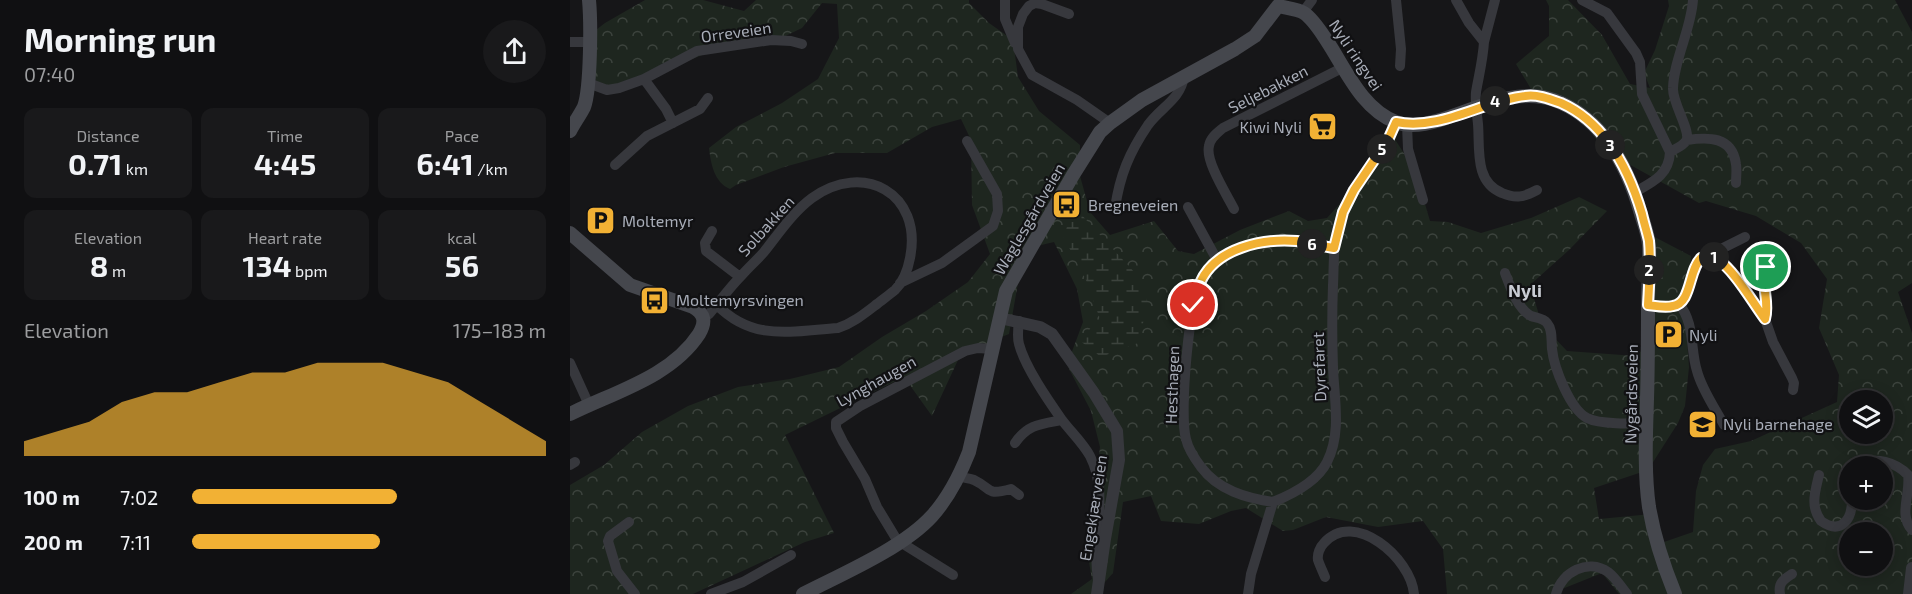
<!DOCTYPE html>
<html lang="en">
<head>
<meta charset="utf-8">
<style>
	body { margin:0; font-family:"Exo 2",sans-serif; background:#19191b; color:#f1f3f6; height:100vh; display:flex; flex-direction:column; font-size:22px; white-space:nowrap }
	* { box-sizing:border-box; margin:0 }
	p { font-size:20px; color:#9c9d9f }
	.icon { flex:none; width:33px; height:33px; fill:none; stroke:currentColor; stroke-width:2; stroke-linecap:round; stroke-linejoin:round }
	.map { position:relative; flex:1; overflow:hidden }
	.details { display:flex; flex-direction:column; background:#101012; width:570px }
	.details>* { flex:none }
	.buttons { position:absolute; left:1269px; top:390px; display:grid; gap:12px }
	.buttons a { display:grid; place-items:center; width:54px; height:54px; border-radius:50%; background:#101012; box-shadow:0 3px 15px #0003,0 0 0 2px #303032; font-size:30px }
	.pin { position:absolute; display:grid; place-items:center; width:51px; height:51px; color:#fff; margin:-26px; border:3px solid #fff; border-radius:50%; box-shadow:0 2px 6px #0007 }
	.km { position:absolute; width:30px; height:30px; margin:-15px; border-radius:50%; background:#222; color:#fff; font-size:16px; line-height:30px; text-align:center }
	.round { display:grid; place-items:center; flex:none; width:63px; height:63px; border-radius:32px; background:#19191b }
	.overview { display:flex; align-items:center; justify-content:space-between; height:102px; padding:0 24px }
	h1 { font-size:33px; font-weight:700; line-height:45px }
	.stats { display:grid; grid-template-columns:repeat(3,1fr); gap:9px; height:102px; padding:6px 24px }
	.stats div { display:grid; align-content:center; border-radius:12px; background:#19191b; text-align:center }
	.stats b { font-size:30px; font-weight:700 }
	.stats small { font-size:16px; font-weight:400 }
	.stats p { font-size:16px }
	.chart { height:168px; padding:12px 24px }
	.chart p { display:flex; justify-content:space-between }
	.chart svg { width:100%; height:108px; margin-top:6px; fill:#f2b134; opacity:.7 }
	ul { padding:0 24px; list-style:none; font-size:20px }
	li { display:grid; grid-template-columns:96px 72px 1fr; align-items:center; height:45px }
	li i { height:15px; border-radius:8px; background:#f2b134 }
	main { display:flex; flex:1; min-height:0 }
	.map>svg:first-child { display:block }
	.forest { fill:url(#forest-crowns); fill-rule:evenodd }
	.wetland { fill:url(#wetland-marsh) }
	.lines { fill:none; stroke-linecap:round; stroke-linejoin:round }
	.minor { stroke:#37383d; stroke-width:10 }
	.tertiary { stroke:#37383d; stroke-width:12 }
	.secondary { stroke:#45474d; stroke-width:14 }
	.route-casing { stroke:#fff; stroke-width:12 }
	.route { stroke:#f2b134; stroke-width:8 }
	.labels { text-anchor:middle; stroke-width:4.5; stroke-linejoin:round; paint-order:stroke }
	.street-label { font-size:16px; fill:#a8adb8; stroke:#111113 }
	.poi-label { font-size:16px; fill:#a8adb8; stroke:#111113; text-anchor:start }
	.neighbourhood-label { font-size:18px; font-weight:bold; fill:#c9ccd4; stroke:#111113 }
</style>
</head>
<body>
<main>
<section class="details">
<div class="overview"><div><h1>Morning run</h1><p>07:40</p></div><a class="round"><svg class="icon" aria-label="share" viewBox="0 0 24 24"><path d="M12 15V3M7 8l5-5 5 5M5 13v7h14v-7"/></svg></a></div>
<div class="stats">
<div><p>Distance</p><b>0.71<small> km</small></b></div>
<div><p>Time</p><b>4:45</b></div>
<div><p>Pace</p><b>6:41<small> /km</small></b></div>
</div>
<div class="stats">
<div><p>Elevation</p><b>8<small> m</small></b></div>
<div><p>Heart rate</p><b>134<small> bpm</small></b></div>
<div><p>kcal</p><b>56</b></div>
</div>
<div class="chart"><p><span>Elevation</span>175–183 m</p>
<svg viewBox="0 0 160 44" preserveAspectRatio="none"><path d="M0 44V38L10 34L20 30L30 22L40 18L50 18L60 14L70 10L80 10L90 6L100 6L110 6L120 10L130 14L140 22L150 30L160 38V44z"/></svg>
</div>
<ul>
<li><b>100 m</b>7:02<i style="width:58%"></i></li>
<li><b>200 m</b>7:11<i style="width:53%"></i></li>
</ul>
</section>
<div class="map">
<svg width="1342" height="594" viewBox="0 0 1342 594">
	<defs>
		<pattern id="forest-crowns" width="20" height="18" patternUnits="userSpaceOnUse" patternTransform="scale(1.5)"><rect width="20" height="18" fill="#1e261f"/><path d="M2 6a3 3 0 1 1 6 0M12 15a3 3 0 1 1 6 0" fill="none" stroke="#3c433d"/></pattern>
		<pattern id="wetland-marsh" width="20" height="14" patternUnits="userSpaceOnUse" patternTransform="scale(1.5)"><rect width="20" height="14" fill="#1e261f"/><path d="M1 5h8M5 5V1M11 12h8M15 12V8" fill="none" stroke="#3c433d"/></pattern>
	</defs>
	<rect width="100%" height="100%" fill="#161618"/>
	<path class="forest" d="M 75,0 L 133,0 L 174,11 L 186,0 L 399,0 L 399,3 L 419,23 L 443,40 L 448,77 L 469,111 L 510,145 L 510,176 L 520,212 L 540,235 L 584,221 L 608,251 L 624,254 L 670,230 L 719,211 L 738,221 L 757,218 L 793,178 L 822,135 L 845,170 L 860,221 L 878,222 L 911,233 L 961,218 L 1009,197 L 1037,211 L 999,250 L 960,285 L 972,325 L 997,351 L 1066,356 L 1076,346 L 1077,233 L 1121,256 L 1115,314 L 1119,367 L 1115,406 L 1108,423 L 1078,470 L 1024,488 L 1029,519 L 1082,514 L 1094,542 L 1123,532 L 1126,491 L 1133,465 L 1145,449 L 1181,441 L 1267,402 L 1269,375 L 1249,328 L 1257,279 L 1231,243 L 1186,216 L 1136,201 L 1129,203 L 1037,152 L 1008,117 L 964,94 L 946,64 L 979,36 L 979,6 L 976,0 L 998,0 L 1032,35 L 1060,84 L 1080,88 L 1074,73 L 1085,50 L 1099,6 L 1098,0 L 1325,0 L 1342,32 L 1342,283 L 1328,292 L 1342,333 L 1342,587 L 1335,594 L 1049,594 L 1032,573 L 992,589 L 991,594 L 877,594 L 873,549 L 853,521 L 808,527 L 756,517 L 723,530 L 713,531 L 676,508 L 661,511 L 629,524 L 591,521 L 581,496 L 553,502 L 543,573 L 527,591 L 527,594 L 501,594 L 522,579 L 517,551 L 530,447 L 521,411 L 497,365 L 513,322 L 507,289 L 484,242 L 467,246 L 448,283 L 439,334 L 426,339 L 388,360 L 362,416 L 334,377 L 215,435 L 264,533 L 235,542 L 123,594 L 0,594 L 0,485 L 34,465 L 72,432 L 118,406 L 168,387 L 220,379 L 269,367 L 312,337 L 356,311 L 398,282 L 420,254 L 402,205 L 401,140 L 391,119 L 362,127 L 317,153 L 265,153 L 214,167 L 166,185 L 160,189 C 144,182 141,164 139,148 L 166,127 L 212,103 L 248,79 L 269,38 L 267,4 L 252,3 L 232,28 L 207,40 L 155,46 L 107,65 L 61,88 L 27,85 L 13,40 L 35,23 ZM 1280,400 L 1312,400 L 1312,434 L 1280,434 ZM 1280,466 L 1312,466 L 1312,500 L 1280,500 ZM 1280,532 L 1312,532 L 1312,566 L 1280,566 Z"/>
	<path class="wetland" d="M 508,211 L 565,273 L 578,303 L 568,343 L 531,357 L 509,340 L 530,319 L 516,280 L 492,234 Z"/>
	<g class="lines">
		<path class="minor" d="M 435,0 L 435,19 L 445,43
			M 826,0 L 831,49 L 830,66
			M 886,0 L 899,23 L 914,42 C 913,59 909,75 906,92 C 905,102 907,114 908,124 C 910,148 904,182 932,193 C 946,199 954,197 967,190
			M 1012,0 L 1037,13 L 1066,53 L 1070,62 L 1072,94 L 1100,152 C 1099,175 1083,182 1065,192
			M 733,12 L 742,0
			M 499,14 L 472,4 L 465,3 L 459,6 L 453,14 L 448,27 L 448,49 L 462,75 L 507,100 L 540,123
			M 0,42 L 19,42
			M 914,42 L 925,0
			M 74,79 L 96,109 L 103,123
			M 18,83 L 37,90 L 49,88 L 74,79 L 127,51 L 201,40 L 221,41 L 232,44
			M 837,125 L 838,149 L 853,200
			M 1117,140 C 1138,137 1162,136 1166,164 C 1167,170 1166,177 1166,183
			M 1100,152 C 1105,149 1113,146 1116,141 C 1122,132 1102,103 1103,88 C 1104,59 1121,30 1123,0
			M 45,165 L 77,136 L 130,109 L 138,98
			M 618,207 L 647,260
			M 545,208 C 550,175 559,153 578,125 C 591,107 610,100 614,77
			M 664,209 C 657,195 635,161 639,146 C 640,138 647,133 653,128 L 774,67
			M 142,231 L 135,243 L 136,251 L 170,277
			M 1144,257 L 1149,250 L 1175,237
			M 935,273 C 940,286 947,308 961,316 C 966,318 973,318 977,323 C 983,330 981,340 982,349 C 984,368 1000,409 1017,418 C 1029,424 1063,425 1076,421
			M 330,283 L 372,263 L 423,226 L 428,211 L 427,194 L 397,141
			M 1109,304 C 1125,323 1120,349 1127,371 C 1132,390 1145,408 1154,425
			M 1078,305 C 1086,306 1095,307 1103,306 C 1122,303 1118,271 1131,258 L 1144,257 L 1154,263 L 1164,275 L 1195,319 L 1203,342 L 1222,378 L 1224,383 L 1223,390
			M 133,317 L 139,314 C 150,301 160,287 172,275 C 179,267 187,260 194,252 C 209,233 223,212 242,198 C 293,161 353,193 340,258 C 338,269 333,282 325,290 C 319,295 312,300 307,304 C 294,314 283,323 268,328 C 222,331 183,342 147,305
			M 1195,319 C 1202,296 1181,279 1205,260
			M 449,321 C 448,329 447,337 449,344 C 455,367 478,400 492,420 C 501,432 513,443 520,456 C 540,495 521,538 528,579
			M 0,363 L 19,405
			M 445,443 C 458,424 471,424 492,420
			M 0,465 L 5,462
			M 1290,466 C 1304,455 1327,463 1338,475 C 1341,493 1328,515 1342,530
			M 1249,475 C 1245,492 1240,506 1251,521 C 1271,535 1282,520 1282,500
			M 389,476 C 393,478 399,478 404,480 C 423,489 415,496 441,489 L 449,495
			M 703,502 C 676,498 648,490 631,467 C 625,459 618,448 616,439 C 609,413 619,302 631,280 C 636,272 645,262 653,256 C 673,243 704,238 728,242 C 740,243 752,246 764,248
			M 59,522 L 40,536 L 38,541 L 47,571 L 65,594
			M 383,575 L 327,540 L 307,507 L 295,479 L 273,442 L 266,428 L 266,422 L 290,406 L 395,351 L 408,348 L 422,349
			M 755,577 C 753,572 750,566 748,560 C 747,554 750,547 754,543 C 784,509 841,558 844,594
			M 141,594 L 173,582 L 221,555
			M 678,594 L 681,574 L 703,502 C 723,494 747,482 757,462 C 772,433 764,398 763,367 C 762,340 762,312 763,285 C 764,267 763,248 767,230 C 777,190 809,159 826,122
			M 986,594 C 992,572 1018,558 1038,572 C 1046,578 1051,587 1057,594
			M 1210,594 C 1208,583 1213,580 1222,574"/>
		<path class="tertiary" d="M 430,318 L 470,327 L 482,334 L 524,393 L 547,431 L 549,460 L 535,539 L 527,594
			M 1339,594 L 1342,568"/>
		<path class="secondary" d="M 0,131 C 4,123 10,115 14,107 C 21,88 21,21 19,0
			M 0,233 L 60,285 L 123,307 C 135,314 136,322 129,334 C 101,377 44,392 0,414
			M 233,594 C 272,574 333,548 362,516 C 379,497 390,475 399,452 L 436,291 L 503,175 L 530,132 L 540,123 L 572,100 L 665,49 L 685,36 L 708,6 C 716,8 728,9 734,13 C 743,19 751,32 757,41 C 776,70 792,109 826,122 C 840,128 857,124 870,120 C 906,109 946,87 984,100 C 1033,118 1058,167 1071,214 C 1074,224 1078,234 1079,245 C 1080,264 1078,284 1078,303 C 1078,335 1078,367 1077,399 C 1076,434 1074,472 1079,507 C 1084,536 1094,567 1105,594"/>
	</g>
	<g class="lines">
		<defs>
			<path id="route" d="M 623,305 C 626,298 627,290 630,283 C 645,248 693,238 727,241 C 740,243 752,246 764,248 L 773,212 L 784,190 L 818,140 L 826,122 C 871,131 912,101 955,96 C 967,94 980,99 991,103 C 1036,123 1059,170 1072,214 C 1074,223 1077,232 1079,241 C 1081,262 1079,285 1078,305 C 1086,306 1095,308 1103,306 C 1122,303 1118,271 1131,258 L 1144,256 C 1166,272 1179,297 1195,319 C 1200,302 1190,284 1196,267"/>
		</defs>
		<use href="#route" class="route-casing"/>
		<use href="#route" class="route"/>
	</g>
	<defs>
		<symbol id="supermarket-square" viewBox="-11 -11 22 22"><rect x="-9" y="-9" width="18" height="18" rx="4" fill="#f2b134" stroke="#111113"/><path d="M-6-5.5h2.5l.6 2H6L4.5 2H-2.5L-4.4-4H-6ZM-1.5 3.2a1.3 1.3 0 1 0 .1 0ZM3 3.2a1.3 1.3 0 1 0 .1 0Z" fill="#111"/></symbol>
		<symbol id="bus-square" viewBox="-11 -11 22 22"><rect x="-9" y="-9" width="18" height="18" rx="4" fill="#f2b134" stroke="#111113"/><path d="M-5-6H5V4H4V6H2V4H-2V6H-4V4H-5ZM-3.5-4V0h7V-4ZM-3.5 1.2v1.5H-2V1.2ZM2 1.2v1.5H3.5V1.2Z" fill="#111"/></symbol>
		<symbol id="parking-square" viewBox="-11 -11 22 22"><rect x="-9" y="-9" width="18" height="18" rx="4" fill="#f2b134" stroke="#111113"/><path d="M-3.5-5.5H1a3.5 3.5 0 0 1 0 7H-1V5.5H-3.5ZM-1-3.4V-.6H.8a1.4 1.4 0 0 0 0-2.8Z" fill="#111"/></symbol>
		<symbol id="school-square" viewBox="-11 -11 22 22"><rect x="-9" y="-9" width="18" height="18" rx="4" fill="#f2b134" stroke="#111113"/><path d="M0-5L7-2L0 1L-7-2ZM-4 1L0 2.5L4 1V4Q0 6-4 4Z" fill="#111"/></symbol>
	</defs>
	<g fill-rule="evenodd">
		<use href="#supermarket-square" x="736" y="110" width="33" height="33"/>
		<use href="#bus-square" x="480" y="188" width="33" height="33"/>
		<use href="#parking-square" x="14" y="204" width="33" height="33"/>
		<use href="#bus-square" x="68" y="284" width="33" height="33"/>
		<use href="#parking-square" x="1082" y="318" width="33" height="33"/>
		<use href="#school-square" x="1116" y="408" width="33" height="33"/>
	</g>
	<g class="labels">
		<g class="street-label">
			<text transform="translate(166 32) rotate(-8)" y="6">Orreveien</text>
			<text transform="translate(786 55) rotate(56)" y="6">Nyli ringvei</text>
			<text transform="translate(698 89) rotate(-27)" y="6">Seljebakken</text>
			<text transform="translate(459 219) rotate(-60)" y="6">Waglesgårdveien</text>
			<text transform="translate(196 226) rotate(-48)" y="6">Solbakken</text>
			<text transform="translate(749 367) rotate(-92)" y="6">Dyrefaret</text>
			<text transform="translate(306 381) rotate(-29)" y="6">Lynghaugen</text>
			<text transform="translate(602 385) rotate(-88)" y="6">Hesthagen</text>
			<text transform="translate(1061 394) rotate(-89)" y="6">Nygårdsveien</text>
			<text transform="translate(523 508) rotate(-81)" y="6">Engekjærveien</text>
		</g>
		<g class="poi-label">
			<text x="732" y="133" text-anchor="end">Kiwi Nyli</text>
			<text x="518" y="211">Bregneveien</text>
			<text x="52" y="227">Moltemyr</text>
			<text x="106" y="306">Moltemyrsvingen</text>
			<text x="1119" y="341">Nyli</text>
			<text x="1153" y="430">Nyli barnehage</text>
		</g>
		<g class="neighbourhood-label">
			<text x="955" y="297">Nyli</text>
		</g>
	</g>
</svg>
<div class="buttons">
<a><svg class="icon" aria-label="layers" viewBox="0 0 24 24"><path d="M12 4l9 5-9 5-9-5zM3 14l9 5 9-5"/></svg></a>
<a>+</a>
<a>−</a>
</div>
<div class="pin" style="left:1196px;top:267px;background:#1e9e55"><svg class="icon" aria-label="arrive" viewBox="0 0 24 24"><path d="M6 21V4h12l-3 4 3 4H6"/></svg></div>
<div class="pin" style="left:623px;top:305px;background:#d93025"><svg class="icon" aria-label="check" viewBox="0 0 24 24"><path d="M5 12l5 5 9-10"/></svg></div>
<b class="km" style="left:1144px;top:257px">1</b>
<b class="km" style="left:1079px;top:270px">2</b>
<b class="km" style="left:1040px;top:145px">3</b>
<b class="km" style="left:925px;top:101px">4</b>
<b class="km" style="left:812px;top:149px">5</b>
<b class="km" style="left:742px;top:244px">6</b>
</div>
</main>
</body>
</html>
